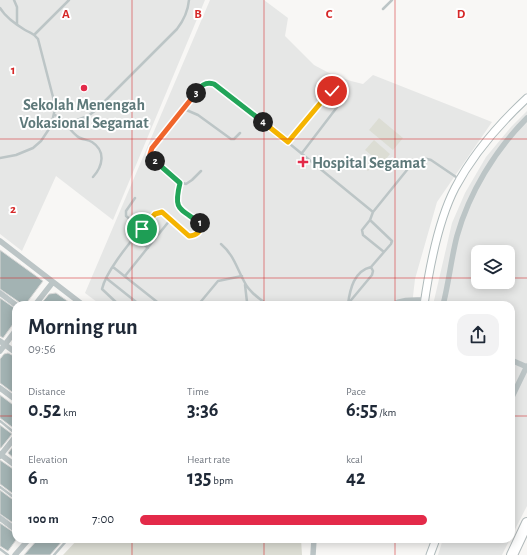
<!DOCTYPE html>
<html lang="en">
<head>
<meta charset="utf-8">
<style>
	body { margin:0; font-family:"Alegreya Sans",sans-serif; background:#f2f2f3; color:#1f2937; height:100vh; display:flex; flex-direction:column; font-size:15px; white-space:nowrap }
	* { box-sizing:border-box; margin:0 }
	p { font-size:13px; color:#747a83 }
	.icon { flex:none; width:22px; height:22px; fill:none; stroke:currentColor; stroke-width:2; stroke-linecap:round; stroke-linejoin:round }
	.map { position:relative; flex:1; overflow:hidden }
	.panel { position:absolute; left:12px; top:301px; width:503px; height:242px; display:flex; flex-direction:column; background:#fff; border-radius:12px; box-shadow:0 2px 10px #0003 }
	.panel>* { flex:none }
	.fabs { position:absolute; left:471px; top:245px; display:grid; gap:8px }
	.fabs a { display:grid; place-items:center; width:44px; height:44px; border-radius:8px; background:#fff; box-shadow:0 2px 10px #0003; font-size:20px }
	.pin { position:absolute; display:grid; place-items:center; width:34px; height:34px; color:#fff; margin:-17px; border:2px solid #fff; border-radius:50%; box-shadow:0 1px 4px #0007 }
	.km { position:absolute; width:20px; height:20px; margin:-10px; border-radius:50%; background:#222; color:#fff; font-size:11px; line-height:20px; text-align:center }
	.round { display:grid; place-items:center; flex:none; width:42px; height:42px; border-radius:12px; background:#f2f2f3 }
	.summary { display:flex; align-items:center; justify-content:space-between; height:68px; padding:0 16px }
	h1 { font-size:22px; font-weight:600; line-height:30px }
	.stats { display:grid; grid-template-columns:repeat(3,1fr); gap:6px; height:68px; padding:4px 16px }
	.stats div { display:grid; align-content:center }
	.stats b { font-size:20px; font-weight:600 }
	.stats small { font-size:11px; font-weight:400 }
	.stats p { font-size:11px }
	ul { padding:0 16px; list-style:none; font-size:13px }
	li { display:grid; grid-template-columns:64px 48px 1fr; align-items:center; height:30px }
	li i { height:10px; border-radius:5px; background:#e32a49 }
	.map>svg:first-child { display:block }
	.built { fill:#e6e7e6; fill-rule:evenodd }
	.green { fill:#dcddd4 }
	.building { fill:#a3b3b3; stroke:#dad9d8 }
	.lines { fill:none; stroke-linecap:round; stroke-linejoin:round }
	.secondary-casing { stroke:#afbabb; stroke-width:9 }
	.highway-casing { stroke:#b2babb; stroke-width:12 }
	.lane { stroke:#bcc5c6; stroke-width:2.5 }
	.street { stroke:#bcc5c6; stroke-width:5.5 }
	.secondary { stroke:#fff; stroke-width:7 }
	.highway { stroke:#fff; stroke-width:10 }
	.split-1-casing { stroke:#fff; stroke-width:8 }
	.split-2-casing { stroke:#fff; stroke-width:8 }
	.split-3-casing { stroke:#fff; stroke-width:8 }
	.split-4-casing { stroke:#fff; stroke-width:8 }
	.split-5-casing { stroke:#fff; stroke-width:8 }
	.split-1 { stroke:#f5b400; stroke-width:5 }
	.split-2 { stroke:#22a559; stroke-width:5 }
	.split-3 { stroke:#f0652b; stroke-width:5 }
	.split-4 { stroke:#22a559; stroke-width:5 }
	.split-5 { stroke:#f5b400; stroke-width:5 }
	.grid { fill:none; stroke:#d62828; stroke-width:1; stroke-opacity:0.55 }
	.poi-dot { fill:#e32a49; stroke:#fff; stroke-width:1.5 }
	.labels { text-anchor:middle; stroke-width:4; stroke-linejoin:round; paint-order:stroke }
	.poi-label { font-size:16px; font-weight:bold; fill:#5e797a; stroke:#fff }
	.grid-label { font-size:13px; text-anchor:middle; font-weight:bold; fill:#d62828; stroke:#fff; stroke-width:4; stroke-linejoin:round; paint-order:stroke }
</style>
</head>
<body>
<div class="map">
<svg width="527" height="555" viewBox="0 0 527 555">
	<rect width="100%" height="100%" fill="#f8f7f5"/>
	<path class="built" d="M 0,0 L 205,0 L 113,220 L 56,176 L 22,251 L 0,234 Z
		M 210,0 L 264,0 L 288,18 L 285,36 L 314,65 L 331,74 L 351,81 L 363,84 L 373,75 L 492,122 L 437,202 L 415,279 L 412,305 L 101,305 L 85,293 Z
		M 527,111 L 527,506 L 511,537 L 511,305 L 433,305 L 452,223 L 465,193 L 486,157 L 511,127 ZM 478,252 L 508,252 L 508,282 L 478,282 Z
		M 443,539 L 510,539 L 502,555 L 438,555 Z"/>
	<path class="green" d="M 379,118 L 403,138 L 393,150 L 369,130 Z
		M 374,140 L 390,154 L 382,164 L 365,150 Z
		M 363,155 L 374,164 L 368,171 L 357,162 Z
		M 78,539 L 301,539 L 302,555 L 63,555 Z"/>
	<path class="building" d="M 0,250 L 43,281 L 25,305 L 20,305 L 19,302 L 0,289 Z
		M 56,293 L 73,305 L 40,305 L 49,294 Z
		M 0,298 L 16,309 L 16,320 L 3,338 L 0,336 Z
		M 8,353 L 16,357 L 16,395 L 0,383 L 0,359 L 4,354 Z
		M 0,395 L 16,407 L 16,430 L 0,418 Z
		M 0,425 L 12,434 L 1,448 L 0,448 Z
		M 16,443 L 16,460 L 8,453 Z
		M 0,460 L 16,471 L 16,496 L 0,484 Z
		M 0,490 L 16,502 L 16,525 L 0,514 Z
		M 0,523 L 16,534 L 16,540 L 8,551 L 0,546 Z
		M 38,539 L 64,539 L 50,555 L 24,555 Z"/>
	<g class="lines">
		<defs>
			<path id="secondary" d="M 424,305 C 429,270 439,219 455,188 C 473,154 499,124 527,98
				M 430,555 L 436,539"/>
			<path id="highway" d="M 512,555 L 527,523"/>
		</defs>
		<use href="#secondary" class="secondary-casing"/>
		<use href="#highway" class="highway-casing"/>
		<path class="lane" d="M 14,0 L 17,7 L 17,24
			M 0,8 C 6,18 15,24 25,30 C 32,34 34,33 38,39 L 53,97 L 55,109 L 51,126 L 41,141 L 33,148 L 16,155 L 0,158
			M 383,9 L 392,0
			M 35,34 L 69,0
			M 184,109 L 198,115 L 231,139 L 234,139 L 240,133
			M 55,115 C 65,120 69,130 77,136 C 81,140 87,139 92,142 C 106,151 103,166 93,177
			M 66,124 L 88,116 L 96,110 L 177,29 C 184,20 188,11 189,0
			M 288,142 L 328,94 L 334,90 L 339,92 L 342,97 L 341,102 L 302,153
			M 201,171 L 192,180 L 186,184 C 175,182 156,164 150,154 L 152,148 L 201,86 C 208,81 212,82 219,86 L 373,212
			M 135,198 L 126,211 L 126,216 L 142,229
			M 370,220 L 392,241 L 391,244 L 384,252
			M 136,237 L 148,248
			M 221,244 C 234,255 237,269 245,283 C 250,293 260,299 268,305
			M 113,267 L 161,305
			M 371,267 L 384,252 L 363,235 L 362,230 L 370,220 L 373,212 L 411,165 C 418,159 422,157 431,160 L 459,179
			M 125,276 L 170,220
			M 106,278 L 140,305
			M 245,285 L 247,302 L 249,305
			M 119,305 L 102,289 C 107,268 135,237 149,219 L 155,214 L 162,212 L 189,236 C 197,235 199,233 202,225 L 200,222 C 180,208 173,209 180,183
			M 198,305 L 218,281 L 242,276
			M 347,305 L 372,275 L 373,271 L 371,267 C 354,271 350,289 348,304
			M 0,421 L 16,434
			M 0,487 L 16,499
			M 0,549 L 8,555
			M 54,555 L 68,539"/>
		<path class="street" d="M 0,241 L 83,305
			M 0,293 L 16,305
			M 35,305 L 53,282
			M 392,305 C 402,299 413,300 424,300
			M 443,305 C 449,282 451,259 457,236 C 469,193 495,150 527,118
			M 0,341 L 16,353
			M 0,351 L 16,330
			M 511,360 L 527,367
			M 0,388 L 16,400
			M 511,399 L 527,366
			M 0,454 L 16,466
			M 0,456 L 16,436
			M 0,518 L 16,530
			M 15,555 L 29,539
			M 313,555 L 314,539"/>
		<use href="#secondary" class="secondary"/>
		<use href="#highway" class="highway"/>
	</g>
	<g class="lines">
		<defs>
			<path id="split-1" d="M 142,229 L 155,214 L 162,212 L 189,236 C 197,235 199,233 202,225 L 200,223"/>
			<path id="split-2" d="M 155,161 L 180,183 C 173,211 180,208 200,223"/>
			<path id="split-3" d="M 155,161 L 150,154 L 152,148 L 196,93"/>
			<path id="split-4" d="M 196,93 C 201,86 205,81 214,84 L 263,122"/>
			<path id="split-5" d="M 263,122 L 288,142 L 328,94 L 332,91"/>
		</defs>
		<use href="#split-1" class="split-1-casing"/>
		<use href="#split-2" class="split-2-casing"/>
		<use href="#split-3" class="split-3-casing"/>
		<use href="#split-4" class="split-4-casing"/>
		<use href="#split-5" class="split-5-casing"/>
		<use href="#split-1" class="split-1"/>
		<use href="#split-2" class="split-2"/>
		<use href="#split-3" class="split-3"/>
		<use href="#split-4" class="split-4"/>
		<use href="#split-5" class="split-5"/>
	</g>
	<path class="grid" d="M 132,0 L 132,305M 264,0 L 264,305M 395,0 L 395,305M 0,139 L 527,139M 0,278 L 478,278M 508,278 L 527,278M 0,416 L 16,416M 511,416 L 527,416M 132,539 L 132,555M 264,539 L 264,555M 395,539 L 395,555"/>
	<g class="poi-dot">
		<circle cx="84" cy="88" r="4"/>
		<path d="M301 156h4v4h4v4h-4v4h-4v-4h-4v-4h4z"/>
	</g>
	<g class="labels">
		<g class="poi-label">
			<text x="84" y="110">Sekolah Menengah<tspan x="84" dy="18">Vokasional Segamat</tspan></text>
			<text x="312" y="168" text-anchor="start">Hospital Segamat</text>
		</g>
	</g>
	<g class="grid-label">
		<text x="66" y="18">A</text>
		<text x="198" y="18">B</text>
		<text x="329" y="18">C</text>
		<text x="461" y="18">D</text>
		<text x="13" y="74">1</text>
		<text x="13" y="213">2</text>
	</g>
</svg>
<div class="fabs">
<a><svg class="icon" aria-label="layers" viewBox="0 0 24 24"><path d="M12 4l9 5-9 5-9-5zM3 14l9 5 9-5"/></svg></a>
</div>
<div class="pin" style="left:142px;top:229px;background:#1e9e55"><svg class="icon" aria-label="arrive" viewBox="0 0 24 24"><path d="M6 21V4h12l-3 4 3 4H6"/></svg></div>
<div class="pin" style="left:332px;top:91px;background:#d93025"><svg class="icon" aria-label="check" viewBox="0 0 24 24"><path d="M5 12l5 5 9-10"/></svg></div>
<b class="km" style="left:200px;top:223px">1</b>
<b class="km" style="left:155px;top:161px">2</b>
<b class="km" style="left:196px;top:93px">3</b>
<b class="km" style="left:263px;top:122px">4</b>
<section class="panel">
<div class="summary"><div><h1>Morning run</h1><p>09:56</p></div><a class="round"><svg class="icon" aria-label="share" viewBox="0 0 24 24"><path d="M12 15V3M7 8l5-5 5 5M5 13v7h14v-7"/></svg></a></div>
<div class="stats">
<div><p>Distance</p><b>0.52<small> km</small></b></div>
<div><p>Time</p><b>3:36</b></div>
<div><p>Pace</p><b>6:55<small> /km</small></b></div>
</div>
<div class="stats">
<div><p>Elevation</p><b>6<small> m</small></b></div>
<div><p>Heart rate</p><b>135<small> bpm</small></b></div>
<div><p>kcal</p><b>42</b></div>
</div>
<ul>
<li><b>100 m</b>7:00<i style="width:80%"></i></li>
</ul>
</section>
</div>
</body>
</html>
